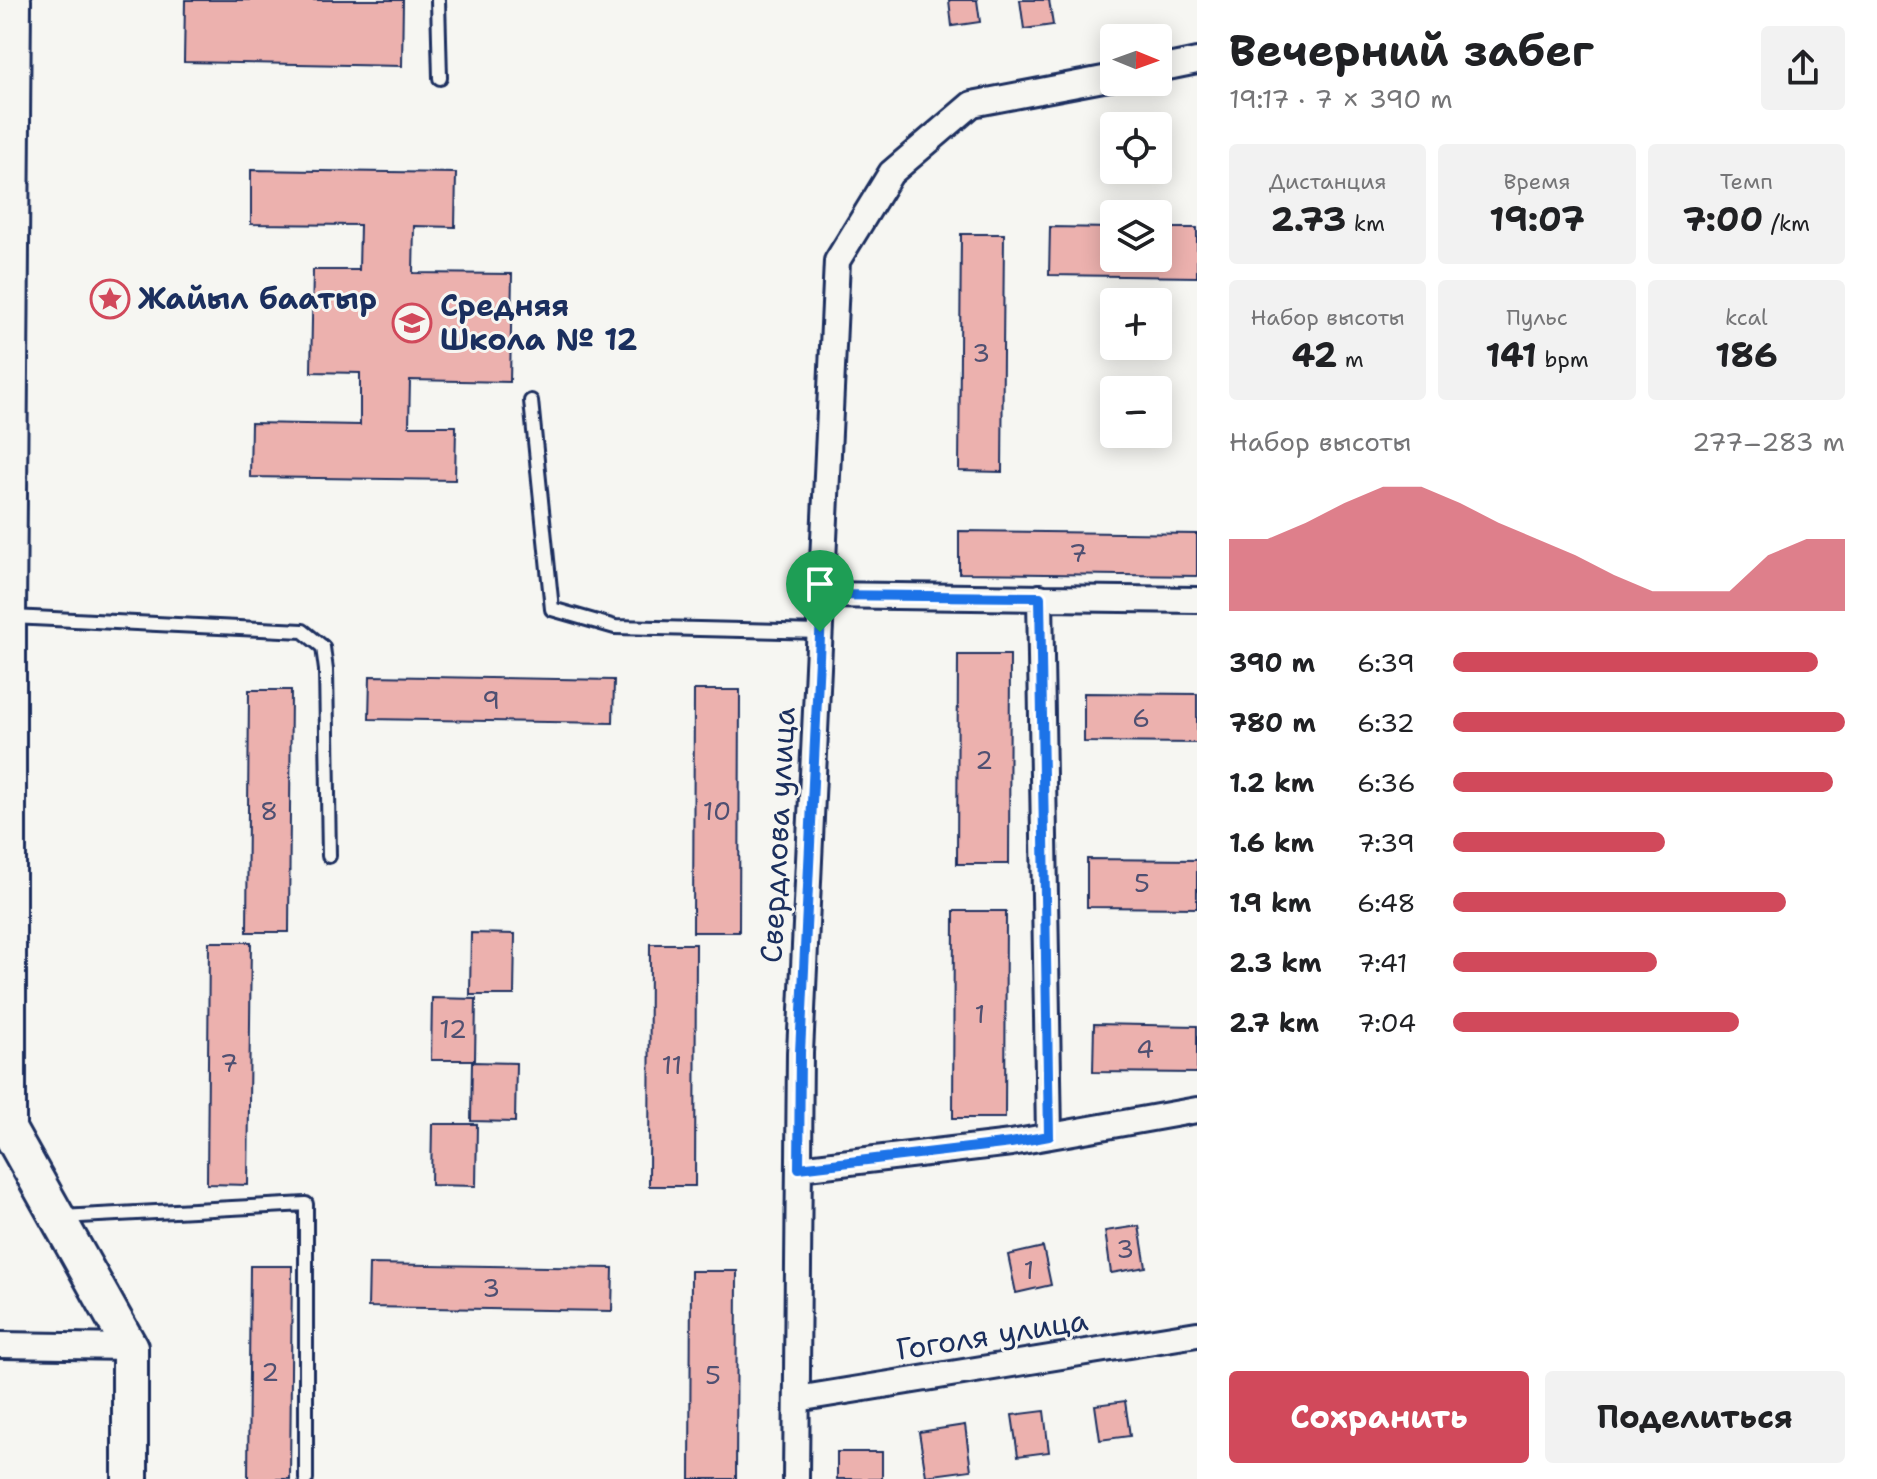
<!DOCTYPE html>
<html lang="ru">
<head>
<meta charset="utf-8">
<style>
	body { margin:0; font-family:"Shantell Sans",sans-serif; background:#f2f2f2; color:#202124; height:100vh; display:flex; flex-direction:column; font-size:30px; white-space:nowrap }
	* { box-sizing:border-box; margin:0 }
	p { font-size:26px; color:#757577 }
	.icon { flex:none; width:44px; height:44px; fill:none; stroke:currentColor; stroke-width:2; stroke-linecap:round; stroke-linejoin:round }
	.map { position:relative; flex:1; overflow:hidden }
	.panel { display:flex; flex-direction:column; background:#fff; width:680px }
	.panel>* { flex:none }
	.needle { width:52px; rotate:91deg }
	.tools { position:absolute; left:1100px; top:24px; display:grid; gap:16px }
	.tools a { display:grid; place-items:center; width:72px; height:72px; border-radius:8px; background:#fff; box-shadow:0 4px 20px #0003; font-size:40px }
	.pin { position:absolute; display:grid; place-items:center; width:68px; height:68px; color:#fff; margin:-82px -34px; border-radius:50% 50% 50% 0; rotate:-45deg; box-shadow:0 0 8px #0007 }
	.pin .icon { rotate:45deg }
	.round { display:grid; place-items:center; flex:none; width:84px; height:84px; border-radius:8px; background:#f2f2f2 }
	.head { display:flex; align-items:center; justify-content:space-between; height:136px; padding:0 32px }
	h1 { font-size:44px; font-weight:700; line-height:60px }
	.figures { display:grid; grid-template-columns:repeat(3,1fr); gap:12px; height:136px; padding:8px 32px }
	.figures div { display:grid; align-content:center; border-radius:8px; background:#f2f2f2; text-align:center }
	.figures b { font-size:34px; font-weight:700 }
	.figures small { font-size:22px; font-weight:400 }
	.figures p { font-size:22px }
	.chart { height:224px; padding:16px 32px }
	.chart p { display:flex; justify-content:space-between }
	.chart svg { width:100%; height:144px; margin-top:8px; fill:#d1495b; opacity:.7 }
	.action { display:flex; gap:16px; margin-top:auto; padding:16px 32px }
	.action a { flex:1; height:92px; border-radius:8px; background:#d1495b; color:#fff; font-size:32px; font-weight:700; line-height:92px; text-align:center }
	.action a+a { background:#f2f2f2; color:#202124 }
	ul { padding:0 32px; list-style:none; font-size:26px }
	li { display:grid; grid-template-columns:128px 96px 1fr; align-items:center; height:60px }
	li i { height:20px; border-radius:10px; background:#d1495b }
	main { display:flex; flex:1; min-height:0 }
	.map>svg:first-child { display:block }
	.building { fill:#ecb1ae; stroke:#1b2f5e; stroke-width:2 }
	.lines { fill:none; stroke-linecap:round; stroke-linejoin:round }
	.lane-casing { stroke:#1b2f5e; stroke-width:18 }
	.street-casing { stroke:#1b2f5e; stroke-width:30 }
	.secondary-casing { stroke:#1b2f5e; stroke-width:40 }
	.lane { stroke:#f6f6f2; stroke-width:12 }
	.street { stroke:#f6f6f2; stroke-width:24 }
	.secondary { stroke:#f6f6f2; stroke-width:34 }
	.route-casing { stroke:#fff; stroke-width:16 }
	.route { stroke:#1a73e8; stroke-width:10 }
	.labels { text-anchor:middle; stroke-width:6; stroke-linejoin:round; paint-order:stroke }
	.number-label { font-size:26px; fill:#4f5072 }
	.poi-label { font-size:30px; font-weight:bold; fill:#1b2f5e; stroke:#f6f6f2; text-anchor:start }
	.street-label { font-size:30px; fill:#1b2f5e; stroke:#f6f6f2 }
</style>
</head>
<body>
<main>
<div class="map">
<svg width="1197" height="1479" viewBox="0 0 1197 1479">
	<rect width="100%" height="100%" fill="#f6f6f2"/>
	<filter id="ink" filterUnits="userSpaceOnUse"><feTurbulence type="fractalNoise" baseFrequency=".0125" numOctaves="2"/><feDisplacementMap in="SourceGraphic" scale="16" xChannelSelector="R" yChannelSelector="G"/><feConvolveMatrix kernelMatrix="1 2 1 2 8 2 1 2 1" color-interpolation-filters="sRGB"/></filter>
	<g filter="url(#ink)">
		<path class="building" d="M 185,0 L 403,0 L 402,66 L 184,62 Z
			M 949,0 L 977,0 L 980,22 L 952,26 Z
			M 1020,0 L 1049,0 L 1053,25 L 1024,29 Z
			M 251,170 L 456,173 L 455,227 L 414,226 L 413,273 L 512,274 L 510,382 L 410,380 L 409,426 L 456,426 L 455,480 L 250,477 L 251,423 L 360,425 L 360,373 L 311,372 L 313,270 L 359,270 L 360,225 L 251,224 Z
			M 1050,227 L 1114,228 L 1114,258 L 1158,258 L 1158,228 L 1197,228 L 1197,277 L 1049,275 Z
			M 961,234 L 1004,234 L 1002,472 L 959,471 Z
			M 959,531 L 1197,534 L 1197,576 L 959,573 Z
			M 958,655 L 1010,655 L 1009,864 L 957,864 Z
			M 370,676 L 614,680 L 613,723 L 369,719 Z
			M 249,690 L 291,690 L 289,932 L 247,932 Z
			M 694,690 L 740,690 L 739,932 L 693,932 Z
			M 1084,693 L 1197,694 L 1197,743 L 1084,742 Z
			M 1087,859 L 1197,860 L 1197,908 L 1087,907 Z
			M 954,911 L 1006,911 L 1005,1118 L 953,1118 Z
			M 471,933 L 515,934 L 514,995 L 470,995 Z
			M 209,942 L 251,942 L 248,1185 L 207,1184 Z
			M 650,944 L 696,944 L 695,1186 L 649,1186 Z
			M 432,998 L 476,999 L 475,1060 L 431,1060 Z
			M 1094,1024 L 1197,1026 L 1197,1073 L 1093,1072 Z
			M 472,1062 L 516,1063 L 515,1122 L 471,1121 Z
			M 432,1124 L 477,1124 L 476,1186 L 431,1185 Z
			M 1139,1226 L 1146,1267 L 1111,1273 L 1105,1231 Z
			M 1043,1247 L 1051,1285 L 1016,1293 L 1008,1255 Z
			M 369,1264 L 613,1268 L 612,1311 L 368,1307 Z
			M 250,1266 L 292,1266 L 290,1479 L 248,1479 Z
			M 691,1271 L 737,1271 L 736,1479 L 690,1479 Z
			M 1125,1401 L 1130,1436 L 1100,1440 L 1095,1405 Z
			M 1044,1411 L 1049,1452 L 1018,1456 L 1012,1415 Z
			M 965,1425 L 971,1470 L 926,1476 L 919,1432 Z
			M 837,1452 L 882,1452 L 882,1479 L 837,1479 Z"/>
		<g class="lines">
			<defs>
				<path id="lane" d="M 438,0 L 440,78
					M 531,401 L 552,609 L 615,627 L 820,632
					M 12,617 L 303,631 L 323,647 L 326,670 L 329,856
					M 61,1217 L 306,1204 L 306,1479"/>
				<path id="street" d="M 1158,69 L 1197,61
					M 822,595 L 1197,600
					M 1040,597 L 1049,1136
					M 799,1168 L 1011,1143 L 1197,1110
					M 0,1345 L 130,1347
					M 797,1399 L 1197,1334
					M 796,1479 L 800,1053 L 837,261 L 891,173 L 972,104 L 1114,77"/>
				<path id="secondary" d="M 13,0 L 8,617 L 8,1129 L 130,1347 L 130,1479"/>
			</defs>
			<use href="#lane" class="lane-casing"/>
			<use href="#street" class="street-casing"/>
			<use href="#secondary" class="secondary-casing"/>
			<use href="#lane" class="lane"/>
			<use href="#street" class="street"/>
			<use href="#secondary" class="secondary"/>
		</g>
	</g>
	<g class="lines" filter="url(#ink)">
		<defs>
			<path id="route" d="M 822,595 L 1040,597 L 1049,1136 L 1011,1143 L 799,1168 L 800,1053 Z"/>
		</defs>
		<use href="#route" class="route-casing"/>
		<use href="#route" class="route"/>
	</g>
	<defs>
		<symbol id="sight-ring" viewBox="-11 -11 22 22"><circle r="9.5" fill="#f6f6f2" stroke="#d1495b" stroke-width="1.5"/><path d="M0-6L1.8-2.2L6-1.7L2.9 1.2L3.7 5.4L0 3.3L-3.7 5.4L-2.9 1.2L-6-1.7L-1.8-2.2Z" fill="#d1495b"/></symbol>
		<symbol id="school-ring" viewBox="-11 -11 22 22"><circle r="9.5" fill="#f6f6f2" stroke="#d1495b" stroke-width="1.5"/><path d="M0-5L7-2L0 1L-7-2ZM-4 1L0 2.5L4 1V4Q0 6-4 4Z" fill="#d1495b"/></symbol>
	</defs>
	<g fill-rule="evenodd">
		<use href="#sight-ring" x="88" y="277" width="44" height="44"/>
		<use href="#school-ring" x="390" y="301" width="44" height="44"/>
	</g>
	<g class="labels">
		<g class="number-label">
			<text x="981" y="362">3</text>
			<text x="1078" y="562">7</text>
			<text x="491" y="709">9</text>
			<text x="1141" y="727">6</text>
			<text x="984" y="769">2</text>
			<text x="269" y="820">8</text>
			<text x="717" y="820">10</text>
			<text x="1142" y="892">5</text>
			<text x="980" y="1023">1</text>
			<text x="453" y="1038">12</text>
			<text x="1145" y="1058">4</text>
			<text x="229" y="1072">7</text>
			<text x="672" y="1074">11</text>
			<text x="1125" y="1258">3</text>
			<text x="1029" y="1279">1</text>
			<text x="491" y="1297">3</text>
			<text x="270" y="1381">2</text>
			<text x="713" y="1384">5</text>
		</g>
		<g class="poi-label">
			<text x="138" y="309">Жайыл баатыр</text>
			<text x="440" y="316">Средняя<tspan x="440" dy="34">Школа № 12</tspan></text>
		</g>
		<g class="street-label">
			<text transform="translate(778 835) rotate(-87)" y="10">Свердлова улица</text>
			<text transform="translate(992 1335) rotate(-9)" y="10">Гоголя улица</text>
		</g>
	</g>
</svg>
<div class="tools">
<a><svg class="needle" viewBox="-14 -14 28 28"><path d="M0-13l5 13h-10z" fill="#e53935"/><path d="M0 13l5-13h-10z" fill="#757577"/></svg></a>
<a><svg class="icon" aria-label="locate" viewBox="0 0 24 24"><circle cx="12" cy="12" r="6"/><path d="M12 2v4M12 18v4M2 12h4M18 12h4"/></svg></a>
<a><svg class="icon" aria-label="layers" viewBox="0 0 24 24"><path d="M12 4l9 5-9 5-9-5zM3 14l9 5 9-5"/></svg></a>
<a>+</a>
<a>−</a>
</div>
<div class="pin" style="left:820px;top:632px;background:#1e9e55"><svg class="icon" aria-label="arrive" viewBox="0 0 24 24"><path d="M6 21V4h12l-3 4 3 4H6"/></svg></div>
</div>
<section class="panel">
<div class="head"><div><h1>Вечерний забег</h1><p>19:17 · 7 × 390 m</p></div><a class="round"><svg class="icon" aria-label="share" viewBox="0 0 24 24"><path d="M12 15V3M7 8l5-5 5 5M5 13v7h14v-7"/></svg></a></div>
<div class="figures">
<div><p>Дистанция</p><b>2.73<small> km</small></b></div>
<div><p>Время</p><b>19:07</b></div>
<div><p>Темп</p><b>7:00<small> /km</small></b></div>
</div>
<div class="figures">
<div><p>Набор высоты</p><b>42<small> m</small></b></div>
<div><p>Пульс</p><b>141<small> bpm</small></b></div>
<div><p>kcal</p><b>186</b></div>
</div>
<div class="chart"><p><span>Набор высоты</span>277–283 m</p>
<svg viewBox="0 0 160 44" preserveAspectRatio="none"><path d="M0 44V22L10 22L20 17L30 11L40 6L50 6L60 11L70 17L80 22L90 27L100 33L110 38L120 38L130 38L140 27L150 22L160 22V44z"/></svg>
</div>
<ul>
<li><b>390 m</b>6:39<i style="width:93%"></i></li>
<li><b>780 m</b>6:32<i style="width:100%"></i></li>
<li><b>1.2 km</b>6:36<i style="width:97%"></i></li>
<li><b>1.6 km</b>7:39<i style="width:54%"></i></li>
<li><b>1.9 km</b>6:48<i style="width:85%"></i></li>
<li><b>2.3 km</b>7:41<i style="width:52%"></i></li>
<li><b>2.7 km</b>7:04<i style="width:73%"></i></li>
</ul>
<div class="action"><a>Сохранить</a><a>Поделиться</a></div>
</section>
</main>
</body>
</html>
